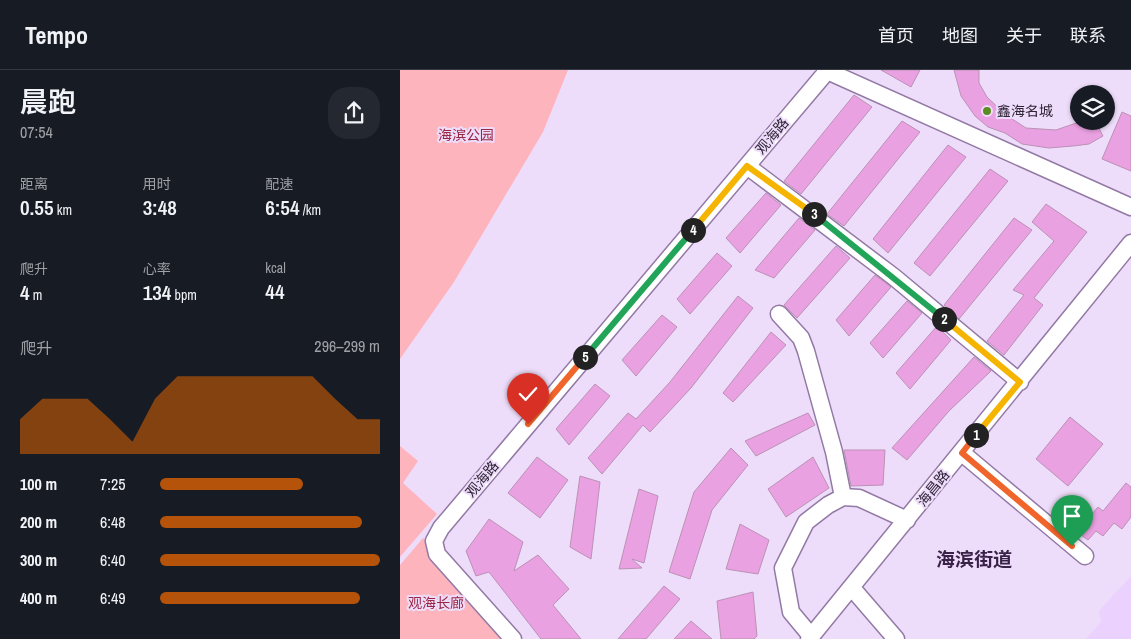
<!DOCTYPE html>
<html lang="zh">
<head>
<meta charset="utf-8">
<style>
	body { margin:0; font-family:"Archivo Narrow","Noto Sans SC",sans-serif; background:#242831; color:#f1f3f6; height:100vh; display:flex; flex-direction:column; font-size:19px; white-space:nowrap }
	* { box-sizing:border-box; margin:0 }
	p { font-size:16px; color:#9ea1a6 }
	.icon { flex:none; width:28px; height:28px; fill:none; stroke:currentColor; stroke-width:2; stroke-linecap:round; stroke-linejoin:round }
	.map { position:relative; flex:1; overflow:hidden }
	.drawer { display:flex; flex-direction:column; background:#171b24; width:400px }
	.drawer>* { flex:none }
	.buttons { position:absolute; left:670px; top:15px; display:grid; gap:10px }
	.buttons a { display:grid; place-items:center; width:45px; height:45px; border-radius:50%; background:#171b24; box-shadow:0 1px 4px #0004; font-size:25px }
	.pin { position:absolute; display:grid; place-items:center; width:42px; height:42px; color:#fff; margin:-51px -21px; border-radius:50% 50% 50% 0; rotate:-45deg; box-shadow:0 0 5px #0007 }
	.pin .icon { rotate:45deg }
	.km { position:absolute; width:25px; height:25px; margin:-12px; border-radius:50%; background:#222; color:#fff; font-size:14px; line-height:25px; text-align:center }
	.round { display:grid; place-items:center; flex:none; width:52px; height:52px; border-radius:20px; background:#242831 }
	.headline { display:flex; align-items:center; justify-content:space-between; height:85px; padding:0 20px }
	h1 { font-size:28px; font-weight:600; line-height:38px }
	.figures { display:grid; grid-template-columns:repeat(3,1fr); gap:8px; height:85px; padding:5px 20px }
	.figures div { display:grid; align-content:center }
	.figures b { font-size:21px; font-weight:600 }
	.figures small { font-size:14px; font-weight:400 }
	.figures p { font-size:14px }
	.chart { height:140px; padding:10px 20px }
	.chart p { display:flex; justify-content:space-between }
	.chart svg { width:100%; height:90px; margin-top:5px; fill:#b45309; opacity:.7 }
	ul { padding:0 20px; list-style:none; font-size:16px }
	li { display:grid; grid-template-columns:80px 60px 1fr; align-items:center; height:38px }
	li i { height:12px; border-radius:6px; background:#b45309 }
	header { display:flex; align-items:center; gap:30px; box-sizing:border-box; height:70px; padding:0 25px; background:#171b24; border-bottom:1px solid #363941 }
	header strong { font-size:24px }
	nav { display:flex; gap:28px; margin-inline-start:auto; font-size:18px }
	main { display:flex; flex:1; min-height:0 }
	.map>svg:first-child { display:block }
	.built { fill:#ebd1fd }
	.green { fill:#feb4bd }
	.building { fill:#eaa1e1; stroke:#bb91b5 }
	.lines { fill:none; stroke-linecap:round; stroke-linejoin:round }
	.minor-casing { stroke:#9379a5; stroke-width:19 }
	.minor { stroke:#fff; stroke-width:16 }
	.split-1-casing { stroke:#fff; stroke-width:10 }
	.split-2-casing { stroke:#fff; stroke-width:10 }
	.split-3-casing { stroke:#fff; stroke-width:10 }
	.split-4-casing { stroke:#fff; stroke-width:10 }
	.split-5-casing { stroke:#fff; stroke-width:10 }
	.split-6-casing { stroke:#fff; stroke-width:10 }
	.split-1 { stroke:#f0652b; stroke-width:6 }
	.split-2 { stroke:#f5b400; stroke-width:6 }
	.split-3 { stroke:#22a559; stroke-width:6 }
	.split-4 { stroke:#f5b400; stroke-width:6 }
	.split-5 { stroke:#22a559; stroke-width:6 }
	.split-6 { stroke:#f0652b; stroke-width:6 }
	.poi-dot { fill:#5c8c20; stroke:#eeddfa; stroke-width:2 }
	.labels { text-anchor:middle; stroke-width:4; stroke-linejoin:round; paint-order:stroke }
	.poi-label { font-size:14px; fill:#2f2436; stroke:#eeddfa; text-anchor:start }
	.park-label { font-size:14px; fill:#992643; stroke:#eeddfa }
	.street-label { font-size:14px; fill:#2f2436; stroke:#eeddfa }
	.district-label { font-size:19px; font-weight:bold; fill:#392247; stroke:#eeddfa }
</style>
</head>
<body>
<header>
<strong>Tempo</strong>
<nav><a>首页</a><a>地图</a><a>关于</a><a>联系</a></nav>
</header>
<main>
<section class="drawer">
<div class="headline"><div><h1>晨跑</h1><p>07:54</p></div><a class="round"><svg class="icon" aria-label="share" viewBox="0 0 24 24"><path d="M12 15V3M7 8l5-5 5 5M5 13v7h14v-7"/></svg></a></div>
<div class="figures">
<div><p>距离</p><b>0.55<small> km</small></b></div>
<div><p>用时</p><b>3:48</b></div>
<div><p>配速</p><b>6:54<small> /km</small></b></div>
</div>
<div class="figures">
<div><p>爬升</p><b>4<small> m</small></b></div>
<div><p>心率</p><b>134<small> bpm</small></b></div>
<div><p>kcal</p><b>44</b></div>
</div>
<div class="chart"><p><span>爬升</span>296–299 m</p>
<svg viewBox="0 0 160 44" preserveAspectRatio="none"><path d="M0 44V27L10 17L20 17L30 17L40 27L50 38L60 17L70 6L80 6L90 6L100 6L110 6L120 6L130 6L140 17L150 27L160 27V44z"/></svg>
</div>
<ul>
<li><b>100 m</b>7:25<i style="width:65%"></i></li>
<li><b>200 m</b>6:48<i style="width:92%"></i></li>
<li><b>300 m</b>6:40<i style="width:100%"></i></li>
<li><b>400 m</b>6:49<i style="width:91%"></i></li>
</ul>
</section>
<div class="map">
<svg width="731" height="569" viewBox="0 0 731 569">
	<rect width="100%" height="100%" fill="#eeddfa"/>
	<path class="built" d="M 731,506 L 731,569 L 686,569 L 701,552 L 699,541 Z"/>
	<path class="green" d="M 0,0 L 168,0 L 143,62 L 54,212 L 0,289 Z
		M 0,376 L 18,391 L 3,413 L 37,444 L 0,487 Z
		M 23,468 L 41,484 L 114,569 L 0,569 L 0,495 Z"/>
	<path class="building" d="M 481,0 L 520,0 L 511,17 Z
		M 554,0 L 579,0 L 579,13 L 587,27 L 606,45 L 626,58 L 656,60 L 682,51 L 695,51 L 703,66 L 689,74 L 673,76 L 649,78 L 622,74 L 605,63 L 588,57 L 575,46 L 561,26 Z
		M 454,25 L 472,37 L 401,124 L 384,111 Z
		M 722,42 L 731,46 L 731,101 L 702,89 Z
		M 502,51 L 520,62 L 444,156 L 427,144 Z
		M 548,75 L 566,87 L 488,183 L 473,169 Z
		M 590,99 L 608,111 L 530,206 L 514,193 Z
		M 366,123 L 381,135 L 340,183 L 326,168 Z
		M 646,134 L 687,162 L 634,228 L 643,235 L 604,285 L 587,271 L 624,225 L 613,220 L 654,171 L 632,152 Z
		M 399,148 L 415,160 L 374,208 L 355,200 Z
		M 614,148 L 632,160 L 559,249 L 544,235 Z
		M 436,176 L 450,188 L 397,248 L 384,235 Z
		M 317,183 L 332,196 L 290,244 L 277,229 Z
		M 475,205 L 491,217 L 449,266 L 436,250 Z
		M 338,226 L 353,238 L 291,318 L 250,362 L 243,355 L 202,404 L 188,388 L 228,343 L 236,349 L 270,312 Z
		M 507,231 L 522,243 L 483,288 L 470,273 Z
		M 262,245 L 277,257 L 236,306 L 222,290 Z
		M 537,256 L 551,270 L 510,319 L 496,303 Z
		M 371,262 L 386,275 L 333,332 L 323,323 Z
		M 574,287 L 591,301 L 549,341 L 507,390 L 492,378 Z
		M 195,314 L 210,326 L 169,375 L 156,359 Z
		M 408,343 L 415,355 L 356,386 L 345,371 Z
		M 670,347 L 703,374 L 668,416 L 636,389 Z
		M 331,378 L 348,395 L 312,440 L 290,509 L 269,502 L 294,422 Z
		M 444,380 L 485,380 L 483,415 L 451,416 Z
		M 137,387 L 168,410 L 140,448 L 108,423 Z
		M 413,387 L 429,418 L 386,447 L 368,419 Z
		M 180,406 L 200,412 L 191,489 L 170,477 Z
		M 726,413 L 731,417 L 731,447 L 722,459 L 714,453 L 703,466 L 696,461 L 688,470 L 681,465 L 679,468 L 658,450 L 665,442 L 675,450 L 685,438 L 692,444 L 698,437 L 703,441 Z
		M 239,419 L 258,426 L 244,493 L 232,489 L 242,498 L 219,499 Z
		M 89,449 L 123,472 L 114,501 L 138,485 L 169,519 L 153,535 L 181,569 L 141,569 L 89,502 L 76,506 L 66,481 Z
		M 340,454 L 369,470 L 358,504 L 326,499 Z
		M 264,516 L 280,529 L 246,569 L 218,569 Z
		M 353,522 L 357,566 L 354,569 L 321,569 L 317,531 Z
		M 291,551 L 312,569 L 274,569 Z"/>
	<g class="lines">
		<defs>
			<path id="minor" d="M 425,0 L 731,137
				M 347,96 L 494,207 L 620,312
				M 379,244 L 401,268 L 406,281 L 434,382 L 443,427
				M 562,383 L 685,486
				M 452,518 L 496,569
				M 411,566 L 391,542 L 383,498 L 406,452 L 428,435 L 443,427 L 459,428 L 507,450
				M 113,569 L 37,484 L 34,471 L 41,458 L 428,0
				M 409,569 L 731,173"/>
		</defs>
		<use href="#minor" class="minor-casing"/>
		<use href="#minor" class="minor"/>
	</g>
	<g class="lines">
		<defs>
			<path id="split-1" d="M 576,365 L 562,383 L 672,476"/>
			<path id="split-2" d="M 544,249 L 620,312 L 576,365"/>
			<path id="split-3" d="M 414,144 L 544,249"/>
			<path id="split-4" d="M 293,160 L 347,96 L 414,144"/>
			<path id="split-5" d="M 185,287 L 293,160"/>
			<path id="split-6" d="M 128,354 L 185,287"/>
		</defs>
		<use href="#split-1" class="split-1-casing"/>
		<use href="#split-2" class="split-2-casing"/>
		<use href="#split-3" class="split-3-casing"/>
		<use href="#split-4" class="split-4-casing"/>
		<use href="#split-5" class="split-5-casing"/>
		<use href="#split-6" class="split-6-casing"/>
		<use href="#split-1" class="split-1"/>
		<use href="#split-2" class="split-2"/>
		<use href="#split-3" class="split-3"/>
		<use href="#split-4" class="split-4"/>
		<use href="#split-5" class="split-5"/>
		<use href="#split-6" class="split-6"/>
	</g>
	<circle class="poi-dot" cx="587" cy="41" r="5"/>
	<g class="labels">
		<g class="poi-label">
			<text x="597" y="46">鑫海名城</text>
		</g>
		<g class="park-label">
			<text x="66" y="70">海滨公园</text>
			<text x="36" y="538">观海长廊</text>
		</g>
		<g class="street-label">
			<text transform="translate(372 66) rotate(-50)" y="5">观海路</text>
			<text transform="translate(82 409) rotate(-50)" y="5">观海路</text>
			<text transform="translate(533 418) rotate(-51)" y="5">海昌路</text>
		</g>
		<g class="district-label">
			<text x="574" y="496">海滨街道</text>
		</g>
	</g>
</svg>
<div class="buttons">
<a><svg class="icon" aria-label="layers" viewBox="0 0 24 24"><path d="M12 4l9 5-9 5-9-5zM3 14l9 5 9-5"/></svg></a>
</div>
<div class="pin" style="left:672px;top:476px;background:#1e9e55"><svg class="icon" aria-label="arrive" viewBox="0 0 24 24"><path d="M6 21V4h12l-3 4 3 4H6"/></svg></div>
<div class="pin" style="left:128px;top:354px;background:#d93025"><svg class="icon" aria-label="check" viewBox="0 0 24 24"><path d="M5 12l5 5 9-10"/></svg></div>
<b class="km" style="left:576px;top:365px">1</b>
<b class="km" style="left:544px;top:249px">2</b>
<b class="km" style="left:414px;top:144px">3</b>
<b class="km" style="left:293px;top:160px">4</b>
<b class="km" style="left:185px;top:287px">5</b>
</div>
</main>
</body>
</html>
